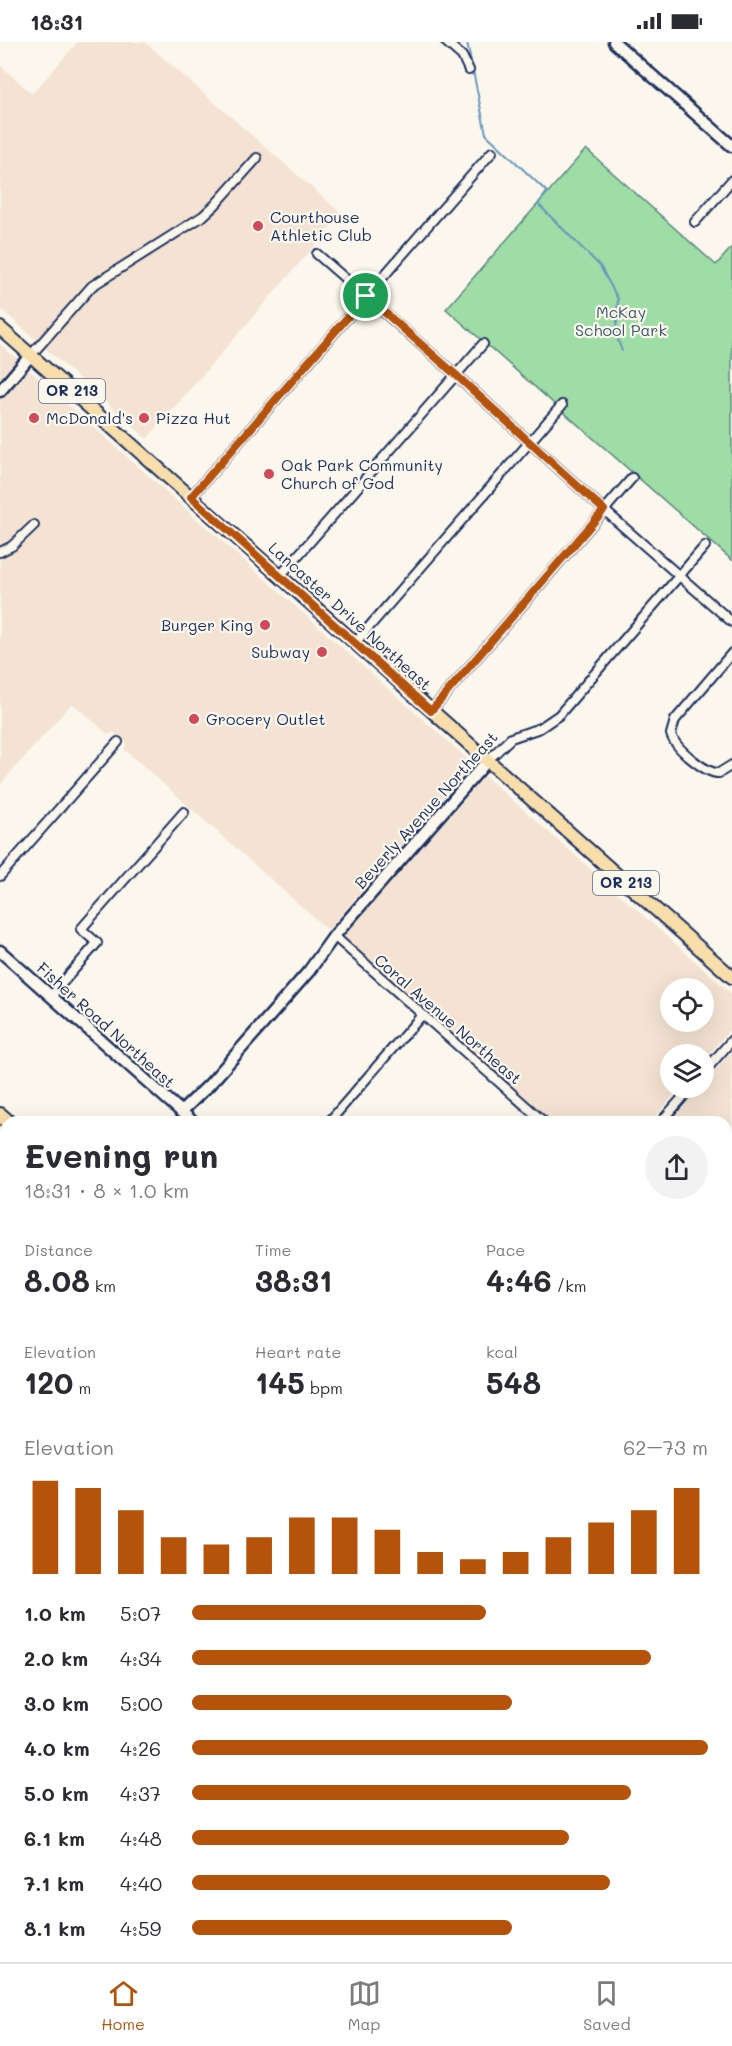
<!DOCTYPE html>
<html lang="en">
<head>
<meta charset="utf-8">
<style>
	body { margin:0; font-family:Mali,sans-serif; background:#f2f2f3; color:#2b2b33; height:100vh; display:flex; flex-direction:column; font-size:22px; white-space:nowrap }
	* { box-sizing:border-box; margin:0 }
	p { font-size:20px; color:#7c7c81 }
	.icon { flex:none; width:33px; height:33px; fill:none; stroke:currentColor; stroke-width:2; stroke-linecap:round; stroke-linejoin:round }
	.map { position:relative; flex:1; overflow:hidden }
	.details { position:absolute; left:0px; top:1074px; width:732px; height:846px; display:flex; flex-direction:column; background:#fff; border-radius:18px 18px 0 0; box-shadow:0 6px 24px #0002 }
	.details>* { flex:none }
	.fabs { position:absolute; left:660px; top:936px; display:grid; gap:12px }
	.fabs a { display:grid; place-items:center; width:54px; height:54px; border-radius:50%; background:#fff; box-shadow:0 6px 24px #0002; font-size:30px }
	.pin { position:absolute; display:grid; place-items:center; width:51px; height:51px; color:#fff; margin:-26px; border:3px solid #fff; border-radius:50%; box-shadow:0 2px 6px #0007 }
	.round { display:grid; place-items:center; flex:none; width:63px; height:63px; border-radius:32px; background:#f2f2f3 }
	.headline { display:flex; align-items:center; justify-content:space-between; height:102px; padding:0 24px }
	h1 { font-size:33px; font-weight:800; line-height:45px }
	.stats { display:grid; grid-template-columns:repeat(3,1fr); gap:9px; height:102px; padding:6px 24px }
	.stats div { display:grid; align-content:center }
	.stats b { font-size:30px; font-weight:800 }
	.stats small { font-size:16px; font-weight:400 }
	.stats p { font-size:16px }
	.chart { height:168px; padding:12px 24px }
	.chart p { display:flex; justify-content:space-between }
	.chart svg { width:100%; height:108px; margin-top:6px; stroke:#b45309; stroke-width:6 }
	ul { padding:0 24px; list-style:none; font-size:20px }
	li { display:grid; grid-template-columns:96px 72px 1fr; align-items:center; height:45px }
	li i { height:15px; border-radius:8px; background:#b45309 }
	.status { display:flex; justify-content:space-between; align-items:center; height:42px; padding:0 30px; background:#fff; direction:ltr }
	.status svg { height:16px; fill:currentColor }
	.dock { display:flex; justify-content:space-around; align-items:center; height:84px; border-top:2px solid #e1e1e2; background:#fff; font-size:16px; color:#7c7c81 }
	.dock a { display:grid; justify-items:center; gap:3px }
	.dock .current { color:#b45309 }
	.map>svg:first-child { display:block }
	.built { fill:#f4e3d2; fill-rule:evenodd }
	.green { fill:#9edda5; stroke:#5c8682; stroke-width:1.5 }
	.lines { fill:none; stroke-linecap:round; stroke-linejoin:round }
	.stream { stroke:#6796bc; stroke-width:2 }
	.street-casing { stroke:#1b2f5e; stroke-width:12 }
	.secondary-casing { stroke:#1b2f5e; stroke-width:15 }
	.primary-casing { stroke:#1b2f5e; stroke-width:16 }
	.highway-casing { stroke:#1b2f5e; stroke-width:18 }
	.street { stroke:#fbf7ec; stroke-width:8 }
	.secondary { stroke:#fbf7ec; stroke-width:10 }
	.primary { stroke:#f8deab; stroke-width:12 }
	.highway { stroke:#f8deab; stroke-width:14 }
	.route-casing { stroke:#fff; stroke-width:12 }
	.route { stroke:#b45309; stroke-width:8 }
	.poi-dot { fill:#d1495b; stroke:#fbf7ec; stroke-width:2 }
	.labels { text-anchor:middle; stroke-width:4.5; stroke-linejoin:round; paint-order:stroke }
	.shield { fill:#fbf7ec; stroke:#5e6b89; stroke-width:1.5 }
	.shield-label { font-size:15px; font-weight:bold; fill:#1b2f5e }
	.poi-label { font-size:16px; fill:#1b2f5e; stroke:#fbf7ec; text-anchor:start }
	.park-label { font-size:16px; fill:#3c5a70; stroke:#fbf7ec }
	.street-label { font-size:16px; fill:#1b2f5e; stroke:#fbf7ec }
</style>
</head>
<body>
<div class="status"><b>18:31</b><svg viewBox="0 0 49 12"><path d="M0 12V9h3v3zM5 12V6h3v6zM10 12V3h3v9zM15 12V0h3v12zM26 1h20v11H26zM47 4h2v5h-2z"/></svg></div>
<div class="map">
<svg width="732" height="1920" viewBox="0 0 732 1920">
	<rect width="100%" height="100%" fill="#fbf7ec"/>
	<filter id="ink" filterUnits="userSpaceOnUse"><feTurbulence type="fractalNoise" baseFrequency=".0167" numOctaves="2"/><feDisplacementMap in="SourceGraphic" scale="12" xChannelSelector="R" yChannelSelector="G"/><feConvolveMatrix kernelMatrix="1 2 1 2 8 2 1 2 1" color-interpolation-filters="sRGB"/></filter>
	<g filter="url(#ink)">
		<path class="built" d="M 78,0 L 145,0 L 342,172 L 147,397 L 0,266 L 0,23 L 32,52 Z
			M 0,302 L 472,721 L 328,888 L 124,707 L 127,702 L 113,690 L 109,693 L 72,661 L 0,743 Z
			M 485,734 L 732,952 L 732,985 L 704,1018 L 704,1012 L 670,1012 L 670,1046 L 680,1046 L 650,1080 L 552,1080 L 343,894 ZM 704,946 L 704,980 L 670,980 L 670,946 Z
			M 732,1009 L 732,1222 L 726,1216 L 726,1080 L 670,1080 L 700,1046 L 704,1046 L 704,1042 Z"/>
		<path class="green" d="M 586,107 L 716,223 L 732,205 L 732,518 L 446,267 Z
			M 0,1161 L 6,1166 L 6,1269 L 0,1276 Z"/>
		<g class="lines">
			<path class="stream" d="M 467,0 L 486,92 L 547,150 L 538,162 L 600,224 L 618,257 L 616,293 L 622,309"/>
			<defs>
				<path id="street" d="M 446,0 L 462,14 L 469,28
					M 695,180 L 732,138
					M 317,212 L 456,333 L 604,468 L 732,580
					M 31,313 L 92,244 L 203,174 L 215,163 L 257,116
					M 191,455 L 492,110
					M 0,510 L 12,504 L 34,483
					M 280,534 L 483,302
					M 355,601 L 562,363
					M 732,611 L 675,678 L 671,692 C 674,705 706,732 719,731 L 732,723
					M 431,669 L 632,436
					M 488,718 L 511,696 L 540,686 L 559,673 L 705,504
					M 0,834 L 118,700
					M 334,894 L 544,1080
					M 51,954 L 97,901 L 81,887 L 184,770
					M 402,996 L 422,973
					M 704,1030 L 732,998
					M 329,1080 L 398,1000
					M 661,1080 L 691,1046
					M 726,1229 L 732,1234
					M 0,1459 L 6,1464
					M 726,1500 L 732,1493
					M 0,1684 L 6,1677
					M 253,1914 L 260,1920
					M 430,1914 L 437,1920
					M 199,1920 L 205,1914
					M 506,1920 L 511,1914
					M 615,1920 L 620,1914"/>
				<path id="secondary" d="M 614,0 L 732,104
					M 0,349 L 31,313
					M 0,909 L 193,1080
					M 181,1070 L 209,1043 L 261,984 L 309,929 L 334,894 L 488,718
					M 0,1152 L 6,1158
					M 726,1553 L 732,1558
					M 726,1865 L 732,1858
					M 726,1913 L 732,1919
					M 679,1920 L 684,1914"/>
				<path id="primary" d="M 0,286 L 732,935"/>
				<path id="highway" d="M 0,1073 L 8,1080
					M 0,1114 L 6,1119
					M 726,1689 L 732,1693
					M 726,1704 L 732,1710
					M 726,1745 L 732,1750
					M 726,1762 L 732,1768"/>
			</defs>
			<use href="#street" class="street-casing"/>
			<use href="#secondary" class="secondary-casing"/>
			<use href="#primary" class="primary-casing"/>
			<use href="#highway" class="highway-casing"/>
			<use href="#street" class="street"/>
			<use href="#secondary" class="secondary"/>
			<use href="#primary" class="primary"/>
			<use href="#highway" class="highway"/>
		</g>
	</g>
	<g class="lines" filter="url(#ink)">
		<defs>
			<path id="route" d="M 366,254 L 456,333 L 604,468 L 431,669 L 191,455 Z"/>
		</defs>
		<use href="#route" class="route-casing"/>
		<use href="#route" class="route"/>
	</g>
	<g class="poi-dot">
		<circle cx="258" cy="184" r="6"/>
		<circle cx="34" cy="376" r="6"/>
		<circle cx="144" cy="376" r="6"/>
		<circle cx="269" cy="432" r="6"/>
		<circle cx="265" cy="583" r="6"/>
		<circle cx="322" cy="610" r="6"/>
		<circle cx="194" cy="677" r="6"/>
	</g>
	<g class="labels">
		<g class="shield">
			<rect x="39" y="337" width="66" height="24" rx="4.5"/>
			<rect x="593" y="829" width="66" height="24" rx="4.5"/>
		</g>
		<g class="shield-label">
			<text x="72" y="354">OR 213</text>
			<text x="626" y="846">OR 213</text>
		</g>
		<g class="poi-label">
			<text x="270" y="181">Courthouse<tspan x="270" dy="18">Athletic Club</tspan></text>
			<text x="46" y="382">McDonald's</text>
			<text x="156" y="382">Pizza Hut</text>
			<text x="281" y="429">Oak Park Community<tspan x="281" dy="18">Church of God</tspan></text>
			<text x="253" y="589" text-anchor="end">Burger King</text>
			<text x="310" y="616" text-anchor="end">Subway</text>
			<text x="206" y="683">Grocery Outlet</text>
		</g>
		<g class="park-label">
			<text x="621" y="276">McKay<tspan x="621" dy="18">School Park</tspan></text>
		</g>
		<g class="street-label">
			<text transform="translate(350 574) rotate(42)" y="6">Lancaster Drive Northeast</text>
			<text transform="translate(426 768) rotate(-48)" y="6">Beverly Avenue Northeast</text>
			<text transform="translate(448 977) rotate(41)" y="6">Coral Avenue Northeast</text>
			<text transform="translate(106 983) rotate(42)" y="6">Fisher Road Northeast</text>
		</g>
	</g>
</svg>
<div class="fabs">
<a><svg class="icon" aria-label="locate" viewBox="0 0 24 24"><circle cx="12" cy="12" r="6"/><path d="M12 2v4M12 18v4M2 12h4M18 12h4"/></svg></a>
<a><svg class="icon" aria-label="layers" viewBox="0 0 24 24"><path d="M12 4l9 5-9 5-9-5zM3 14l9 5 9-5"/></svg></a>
</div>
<div class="pin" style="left:366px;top:254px;background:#1e9e55"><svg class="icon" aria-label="arrive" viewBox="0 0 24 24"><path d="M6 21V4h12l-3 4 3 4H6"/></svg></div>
<section class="details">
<div class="headline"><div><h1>Evening run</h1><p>18:31 · 8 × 1.0 km</p></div><a class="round"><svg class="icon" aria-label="share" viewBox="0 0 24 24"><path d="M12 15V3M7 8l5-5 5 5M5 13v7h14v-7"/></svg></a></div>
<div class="stats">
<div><p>Distance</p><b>8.08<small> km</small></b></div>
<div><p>Time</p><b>38:31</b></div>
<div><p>Pace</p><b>4:46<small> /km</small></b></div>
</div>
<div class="stats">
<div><p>Elevation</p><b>120<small> m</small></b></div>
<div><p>Heart rate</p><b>145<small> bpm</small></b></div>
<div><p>kcal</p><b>548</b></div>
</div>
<div class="chart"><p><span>Elevation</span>62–73 m</p>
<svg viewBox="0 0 160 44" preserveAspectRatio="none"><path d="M5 44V6M15 44V9M25 44V18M35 44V29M45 44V32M55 44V29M65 44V21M75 44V21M85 44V26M95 44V35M105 44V38M115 44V35M125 44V29M135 44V23M145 44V18M155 44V9"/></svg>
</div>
<ul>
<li><b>1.0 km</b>5:07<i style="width:57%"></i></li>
<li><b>2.0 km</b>4:34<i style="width:89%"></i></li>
<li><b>3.0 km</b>5:00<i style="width:62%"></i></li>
<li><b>4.0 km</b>4:26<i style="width:100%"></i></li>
<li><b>5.0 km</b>4:37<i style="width:85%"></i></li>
<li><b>6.1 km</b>4:48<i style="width:73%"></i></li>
<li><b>7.1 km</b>4:40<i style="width:81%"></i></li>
<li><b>8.1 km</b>4:59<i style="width:62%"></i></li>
</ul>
</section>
</div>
<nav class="dock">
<a class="current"><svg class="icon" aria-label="home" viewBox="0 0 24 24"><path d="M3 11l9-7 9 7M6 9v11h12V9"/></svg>Home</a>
<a><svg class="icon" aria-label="map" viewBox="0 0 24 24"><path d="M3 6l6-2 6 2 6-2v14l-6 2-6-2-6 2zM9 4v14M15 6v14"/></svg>Map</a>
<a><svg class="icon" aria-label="saved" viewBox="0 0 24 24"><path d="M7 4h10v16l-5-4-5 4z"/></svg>Saved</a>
</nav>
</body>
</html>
